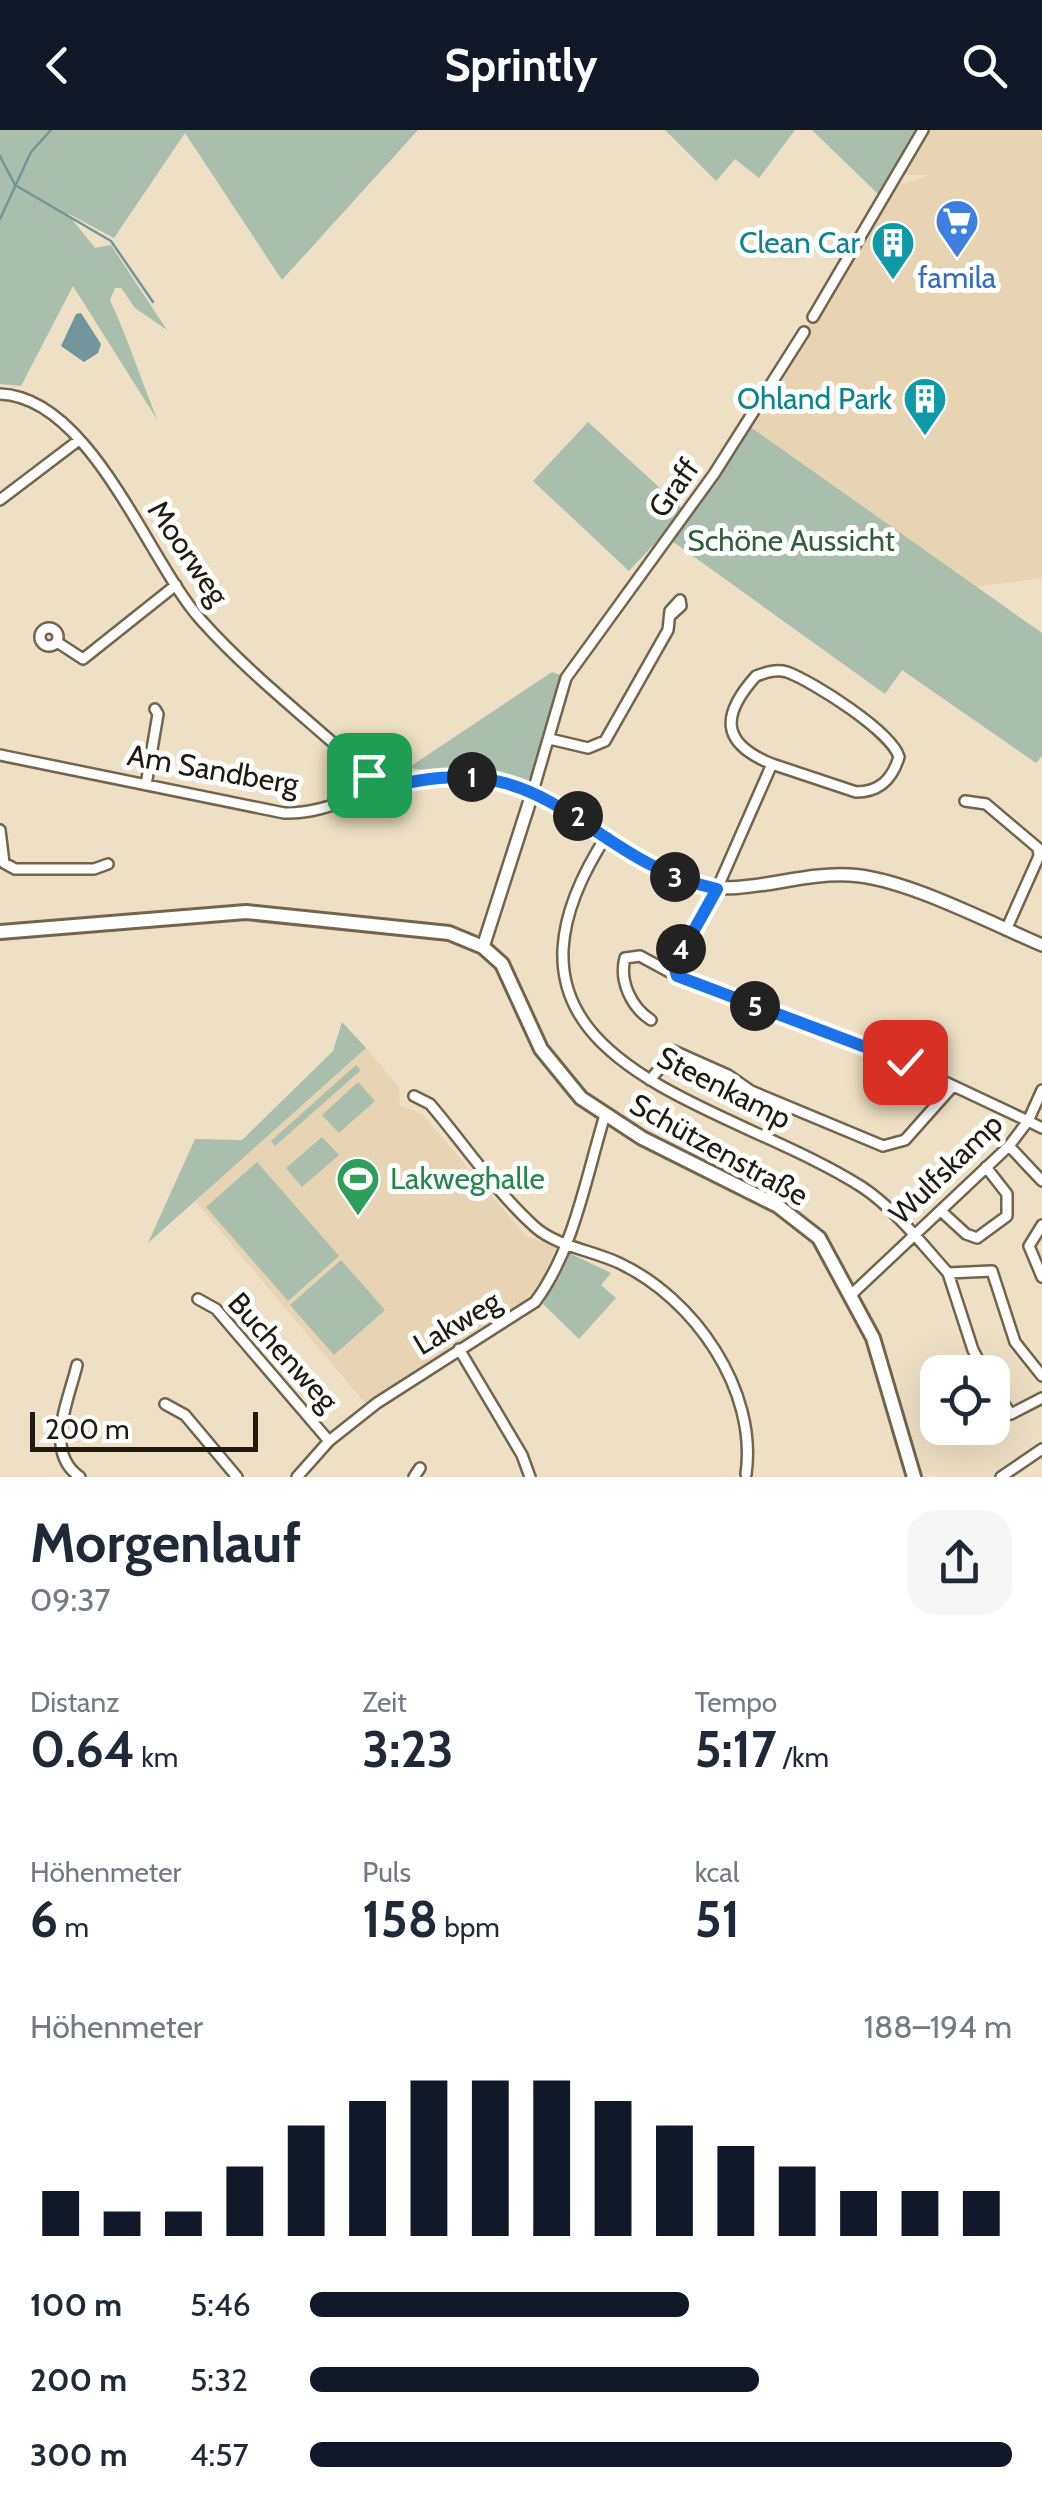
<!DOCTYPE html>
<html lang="de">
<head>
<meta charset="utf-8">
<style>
	body { margin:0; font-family:Cabin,sans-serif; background:#f6f6f7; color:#1f2937; height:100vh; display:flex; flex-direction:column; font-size:38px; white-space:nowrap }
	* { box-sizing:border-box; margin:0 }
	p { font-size:32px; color:#747a83 }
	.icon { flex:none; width:55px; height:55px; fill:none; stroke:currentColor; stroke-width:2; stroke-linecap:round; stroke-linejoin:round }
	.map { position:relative; height:1347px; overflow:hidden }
	.side { display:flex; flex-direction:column; background:#fff; flex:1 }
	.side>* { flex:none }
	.buttons { position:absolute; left:920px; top:1225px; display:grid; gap:20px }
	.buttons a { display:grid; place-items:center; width:90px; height:90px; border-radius:20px; background:#fff; box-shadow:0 10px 40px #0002; font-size:50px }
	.scale { position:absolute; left:30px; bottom:25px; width:228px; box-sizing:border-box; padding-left:10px; border:5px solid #201b11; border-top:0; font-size:28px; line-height:35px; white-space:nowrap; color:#201b11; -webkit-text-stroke:8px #fff; paint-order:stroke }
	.pin { position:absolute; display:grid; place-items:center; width:85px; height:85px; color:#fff; margin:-42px; border-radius:20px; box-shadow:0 5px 15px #0006 }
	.km { position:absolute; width:50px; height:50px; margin:-25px; border-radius:50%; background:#222; color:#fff; font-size:28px; line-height:50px; text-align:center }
	.round { display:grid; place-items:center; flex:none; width:105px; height:105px; border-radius:30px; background:#f6f6f7 }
	.summary { display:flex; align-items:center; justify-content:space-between; height:170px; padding:0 30px }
	h1 { font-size:55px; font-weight:700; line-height:75px }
	.stats { display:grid; grid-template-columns:repeat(3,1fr); gap:15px; height:170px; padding:10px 30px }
	.stats div { display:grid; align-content:center }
	.stats b { font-size:50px; font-weight:700 }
	.stats small { font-size:28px; font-weight:400 }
	.stats p { font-size:28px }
	.chart { height:280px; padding:20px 30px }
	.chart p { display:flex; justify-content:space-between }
	.chart svg { width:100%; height:180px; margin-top:10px; stroke:#111827; stroke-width:6 }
	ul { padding:0 30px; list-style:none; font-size:32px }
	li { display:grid; grid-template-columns:160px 120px 1fr; align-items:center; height:75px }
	li i { height:25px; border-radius:12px; background:#111827 }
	header { display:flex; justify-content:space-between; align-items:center; height:130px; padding:0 30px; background:#111827; color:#fff; font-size:45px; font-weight:700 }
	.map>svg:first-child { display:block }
	.built { fill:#e6d4b2 }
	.green { fill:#a9bead }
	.water { fill:#72959b }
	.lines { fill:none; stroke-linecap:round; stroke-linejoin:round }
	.stream { stroke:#72959b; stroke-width:2.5 }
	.minor-casing { stroke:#72654c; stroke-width:14 }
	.tertiary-casing { stroke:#72654c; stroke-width:16 }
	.secondary-casing { stroke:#72654c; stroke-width:18 }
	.minor { stroke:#fff; stroke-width:9 }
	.tertiary { stroke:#fff; stroke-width:11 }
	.secondary { stroke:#fff; stroke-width:12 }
	.route-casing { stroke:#fff; stroke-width:20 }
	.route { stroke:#1a73e8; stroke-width:12 }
	.labels { text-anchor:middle; stroke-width:10; stroke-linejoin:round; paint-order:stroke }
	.culture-label { font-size:30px; fill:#0d838f; stroke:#fff; text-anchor:end }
	.shop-label { font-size:30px; fill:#366cbe; stroke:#fff }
	.street-label { font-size:30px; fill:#201b11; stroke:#fff }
	.park-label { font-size:30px; fill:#335e3e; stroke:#fff }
	.leisure-label { font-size:30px; fill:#27864d; stroke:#fff; text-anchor:start }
</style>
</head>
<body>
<header><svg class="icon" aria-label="back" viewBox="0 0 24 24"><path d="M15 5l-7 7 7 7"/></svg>Sprintly<svg class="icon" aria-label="search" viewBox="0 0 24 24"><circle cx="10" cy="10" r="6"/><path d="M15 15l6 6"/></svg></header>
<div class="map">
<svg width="1042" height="1347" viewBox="0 0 1042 1347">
	<rect width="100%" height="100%" fill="#eee0c4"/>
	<path class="built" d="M 930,0 L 1042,0 L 1042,448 L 973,457 L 749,296 L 893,57 L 931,45 L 902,45 Z
		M 366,918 L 399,957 L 400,975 L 422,984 L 526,1106 L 555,1117 L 544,1147 L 518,1179 L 366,1274 L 195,1071 Z"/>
	<path class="green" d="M 0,0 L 418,0 L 282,150 L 185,3 L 114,108 L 67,83 L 95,118 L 111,115 L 167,200 L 135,178 L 121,158 L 115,158 L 110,170 C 128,209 141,250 158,291 L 73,156 L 21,256 L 0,254 Z
		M 665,0 L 795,0 L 759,48 L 735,29 L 716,51 Z
		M 812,0 L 918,0 L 878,64 Z
		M 588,292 L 685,381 L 629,441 L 533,351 Z
		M 749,296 L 1042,503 L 1042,626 L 1036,633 L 902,540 L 885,564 L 672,411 Z
		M 552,542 L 563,546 L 537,639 L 527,651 L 408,638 Z
		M 342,892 L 366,918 L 148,1113 L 195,1009 L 242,1010 L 333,921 Z
		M 356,935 L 361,940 L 275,1016 L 271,1011 Z
		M 358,952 L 375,971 L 339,1003 L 322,985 Z
		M 322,1007 L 339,1025 L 302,1057 L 286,1038 Z
		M 257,1032 L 339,1126 L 288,1171 L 206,1077 Z
		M 569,1123 L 611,1143 L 601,1155 L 616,1168 L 579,1209 L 543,1174 Z
		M 341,1130 L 385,1180 L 334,1225 L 290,1175 Z"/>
	<path class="water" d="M 81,183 L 101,214 L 98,223 L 84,232 L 61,216 L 76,184 Z"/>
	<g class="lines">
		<path class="stream" d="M 0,26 L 15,55 L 111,111 L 153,172
			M 0,89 L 31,22 L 51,0"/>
		<defs>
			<path id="minor" d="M 813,187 L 923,0
				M 0,264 C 91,267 148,431 201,490 C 251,546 314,594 369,645 L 378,661
				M 0,370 L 79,310
				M40 507a9 9 0 1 1 18 0a9 9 0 1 1-18 0Z
				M 57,512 L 83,529 L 176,455
				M 550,609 L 588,618 L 605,611 L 668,500 L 670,481 L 680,470 L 681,476 L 671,485
				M 0,625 L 284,683 C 313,684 339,673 366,664 C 431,644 468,643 533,661 L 566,548 L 714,344 L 804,202
				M 772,634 L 856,662 C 879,662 892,650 899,627 C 892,602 814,552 787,542 C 776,539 767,542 756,546 C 721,585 720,613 772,634 L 717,759 L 673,836 L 677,847 L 875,919 L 1028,991 L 1009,1016 L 853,1163
				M 146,655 L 158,584 L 155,579
				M 965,671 L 986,674 L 1038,718 L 1039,726 L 1006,800
				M 0,700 L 4,733 L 15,739 L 94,739 L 108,734
				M 607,705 C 458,935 723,968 862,1057 C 894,1078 923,1115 948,1143 L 992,1141 L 1015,1212 L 1042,1246
				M 651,890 C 631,877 619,851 625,828 L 640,826 L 675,845
				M 650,950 L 674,921 L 728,945 L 751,961 L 883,1016 L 905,1010 L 953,956
				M 1042,960 L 1028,991 L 1042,998
				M 414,966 L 430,974 C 464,1014 496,1062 535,1097 C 556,1116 594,1121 619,1133 C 694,1168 758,1260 746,1344
				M 1009,1016 L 1042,1051
				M 941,1081 L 966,1104 L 977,1108 L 1007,1086 L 1007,1064 L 986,1037
				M 1042,1095 L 1029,1116 L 1042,1147
				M 948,1143 L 973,1220 L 985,1242
				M 198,1169 L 216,1179 L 329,1311
				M 459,1219 L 522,1325 L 530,1347
				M 77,1235 C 69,1270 43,1322 80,1347
				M 992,1257 L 1011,1284 L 1042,1268
				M 165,1274 L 185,1285 L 237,1347
				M 297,1347 L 329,1311 L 377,1273 L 535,1172 C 574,1120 586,1047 605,985
				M 414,1347 L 420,1338
				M 1001,1347 L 1042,1319"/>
			<path id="tertiary" d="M 483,817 L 533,661 C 587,687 633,736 690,753 C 744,768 795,742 849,745 C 903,747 990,793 1042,815"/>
			<path id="secondary" d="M 0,802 L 246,782 L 449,803 L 483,817 L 502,834 L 541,919 L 581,968 L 642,1008 L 778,1076 L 819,1108 L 873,1208 L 914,1347"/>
		</defs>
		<use href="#minor" class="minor-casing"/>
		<use href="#tertiary" class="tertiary-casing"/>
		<use href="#secondary" class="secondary-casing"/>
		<use href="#minor" class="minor"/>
		<use href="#tertiary" class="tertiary"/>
		<use href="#secondary" class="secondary"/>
	</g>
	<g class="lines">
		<defs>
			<path id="route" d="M 369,645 L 378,660 C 554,608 576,727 717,759 L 674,836 L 677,846 L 905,932"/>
		</defs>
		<use href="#route" class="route-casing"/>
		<use href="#route" class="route"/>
	</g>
	<defs>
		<symbol id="supermarket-pin" viewBox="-11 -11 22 30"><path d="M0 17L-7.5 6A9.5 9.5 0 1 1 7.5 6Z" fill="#3f7fe0" stroke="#fff"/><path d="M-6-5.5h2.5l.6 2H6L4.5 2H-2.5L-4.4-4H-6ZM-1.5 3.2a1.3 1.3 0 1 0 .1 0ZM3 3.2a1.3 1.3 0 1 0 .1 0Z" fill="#fff"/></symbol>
		<symbol id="building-pin" viewBox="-11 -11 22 30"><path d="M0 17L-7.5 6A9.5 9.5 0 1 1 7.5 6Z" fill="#0f9aa8" stroke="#fff"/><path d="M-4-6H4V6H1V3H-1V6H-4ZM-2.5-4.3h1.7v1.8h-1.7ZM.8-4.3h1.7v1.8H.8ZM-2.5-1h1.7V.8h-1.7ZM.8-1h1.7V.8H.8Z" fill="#fff"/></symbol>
		<symbol id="stadium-pin" viewBox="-11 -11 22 30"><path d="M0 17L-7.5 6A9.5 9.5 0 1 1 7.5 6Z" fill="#2e9e5b" stroke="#fff"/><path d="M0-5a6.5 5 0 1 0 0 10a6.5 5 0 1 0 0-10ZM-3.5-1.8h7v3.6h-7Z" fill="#fff"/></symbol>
	</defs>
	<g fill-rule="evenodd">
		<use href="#supermarket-pin" x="932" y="66" width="50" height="68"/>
		<use href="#building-pin" x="868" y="88" width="50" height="68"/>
		<use href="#building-pin" x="900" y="244" width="50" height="68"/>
		<use href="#stadium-pin" x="333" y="1024" width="50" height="68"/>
	</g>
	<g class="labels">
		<g class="culture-label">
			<text x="860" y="123">Clean Car</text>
			<text x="892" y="279">Ohland Park</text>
		</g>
		<g class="shop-label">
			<text x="957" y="158">famila</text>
		</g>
		<g class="street-label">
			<text transform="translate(674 358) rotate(-55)" y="10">Graff</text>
			<text transform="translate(188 423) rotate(56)" y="10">Moorweg</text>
			<text transform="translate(213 640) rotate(10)" y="10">Am Sandberg</text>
			<text transform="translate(724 958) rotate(27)" y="10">Steenkamp</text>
			<text transform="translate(719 1020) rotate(29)" y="10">Schützenstraße</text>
			<text transform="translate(946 1039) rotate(-44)" y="10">Wulfskamp</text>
			<text transform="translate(457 1193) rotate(-31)" y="10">Lakweg</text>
			<text transform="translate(283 1222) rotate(48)" y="10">Buchenweg</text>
		</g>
		<g class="park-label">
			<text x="791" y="421">Schöne Aussicht</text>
		</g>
		<g class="leisure-label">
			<text x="390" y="1059">Lakweghalle</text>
		</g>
	</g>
</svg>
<div class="buttons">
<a><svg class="icon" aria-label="locate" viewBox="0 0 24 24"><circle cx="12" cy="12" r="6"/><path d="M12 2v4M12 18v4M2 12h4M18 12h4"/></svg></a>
</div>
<div class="scale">200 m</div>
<div class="pin" style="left:369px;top:645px;background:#1e9e55"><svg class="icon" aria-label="arrive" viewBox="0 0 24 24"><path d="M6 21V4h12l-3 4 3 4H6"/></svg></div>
<div class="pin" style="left:905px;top:932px;background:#d93025"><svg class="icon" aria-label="check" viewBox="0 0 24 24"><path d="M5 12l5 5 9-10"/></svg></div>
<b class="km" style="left:472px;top:647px">1</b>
<b class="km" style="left:578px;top:686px">2</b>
<b class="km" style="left:675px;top:747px">3</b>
<b class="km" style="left:681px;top:819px">4</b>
<b class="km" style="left:755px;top:876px">5</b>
</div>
<section class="side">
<div class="summary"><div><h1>Morgenlauf</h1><p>09:37</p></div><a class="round"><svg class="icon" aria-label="share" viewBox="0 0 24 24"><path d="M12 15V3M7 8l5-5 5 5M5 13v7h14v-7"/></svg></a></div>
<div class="stats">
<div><p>Distanz</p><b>0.64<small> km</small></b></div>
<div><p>Zeit</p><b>3:23</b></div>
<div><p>Tempo</p><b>5:17<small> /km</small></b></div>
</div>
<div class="stats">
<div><p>Höhenmeter</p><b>6<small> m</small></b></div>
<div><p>Puls</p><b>158<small> bpm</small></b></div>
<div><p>kcal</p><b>51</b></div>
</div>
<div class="chart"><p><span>Höhenmeter</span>188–194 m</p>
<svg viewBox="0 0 160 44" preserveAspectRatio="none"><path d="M5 44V33M15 44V38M25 44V38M35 44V27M45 44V17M55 44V11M65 44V6M75 44V6M85 44V6M95 44V11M105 44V17M115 44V22M125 44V27M135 44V33M145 44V33M155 44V33"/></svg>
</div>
<ul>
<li><b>100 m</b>5:46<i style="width:54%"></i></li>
<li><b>200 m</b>5:32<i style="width:64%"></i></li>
<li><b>300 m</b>4:57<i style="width:100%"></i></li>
</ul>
</section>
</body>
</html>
